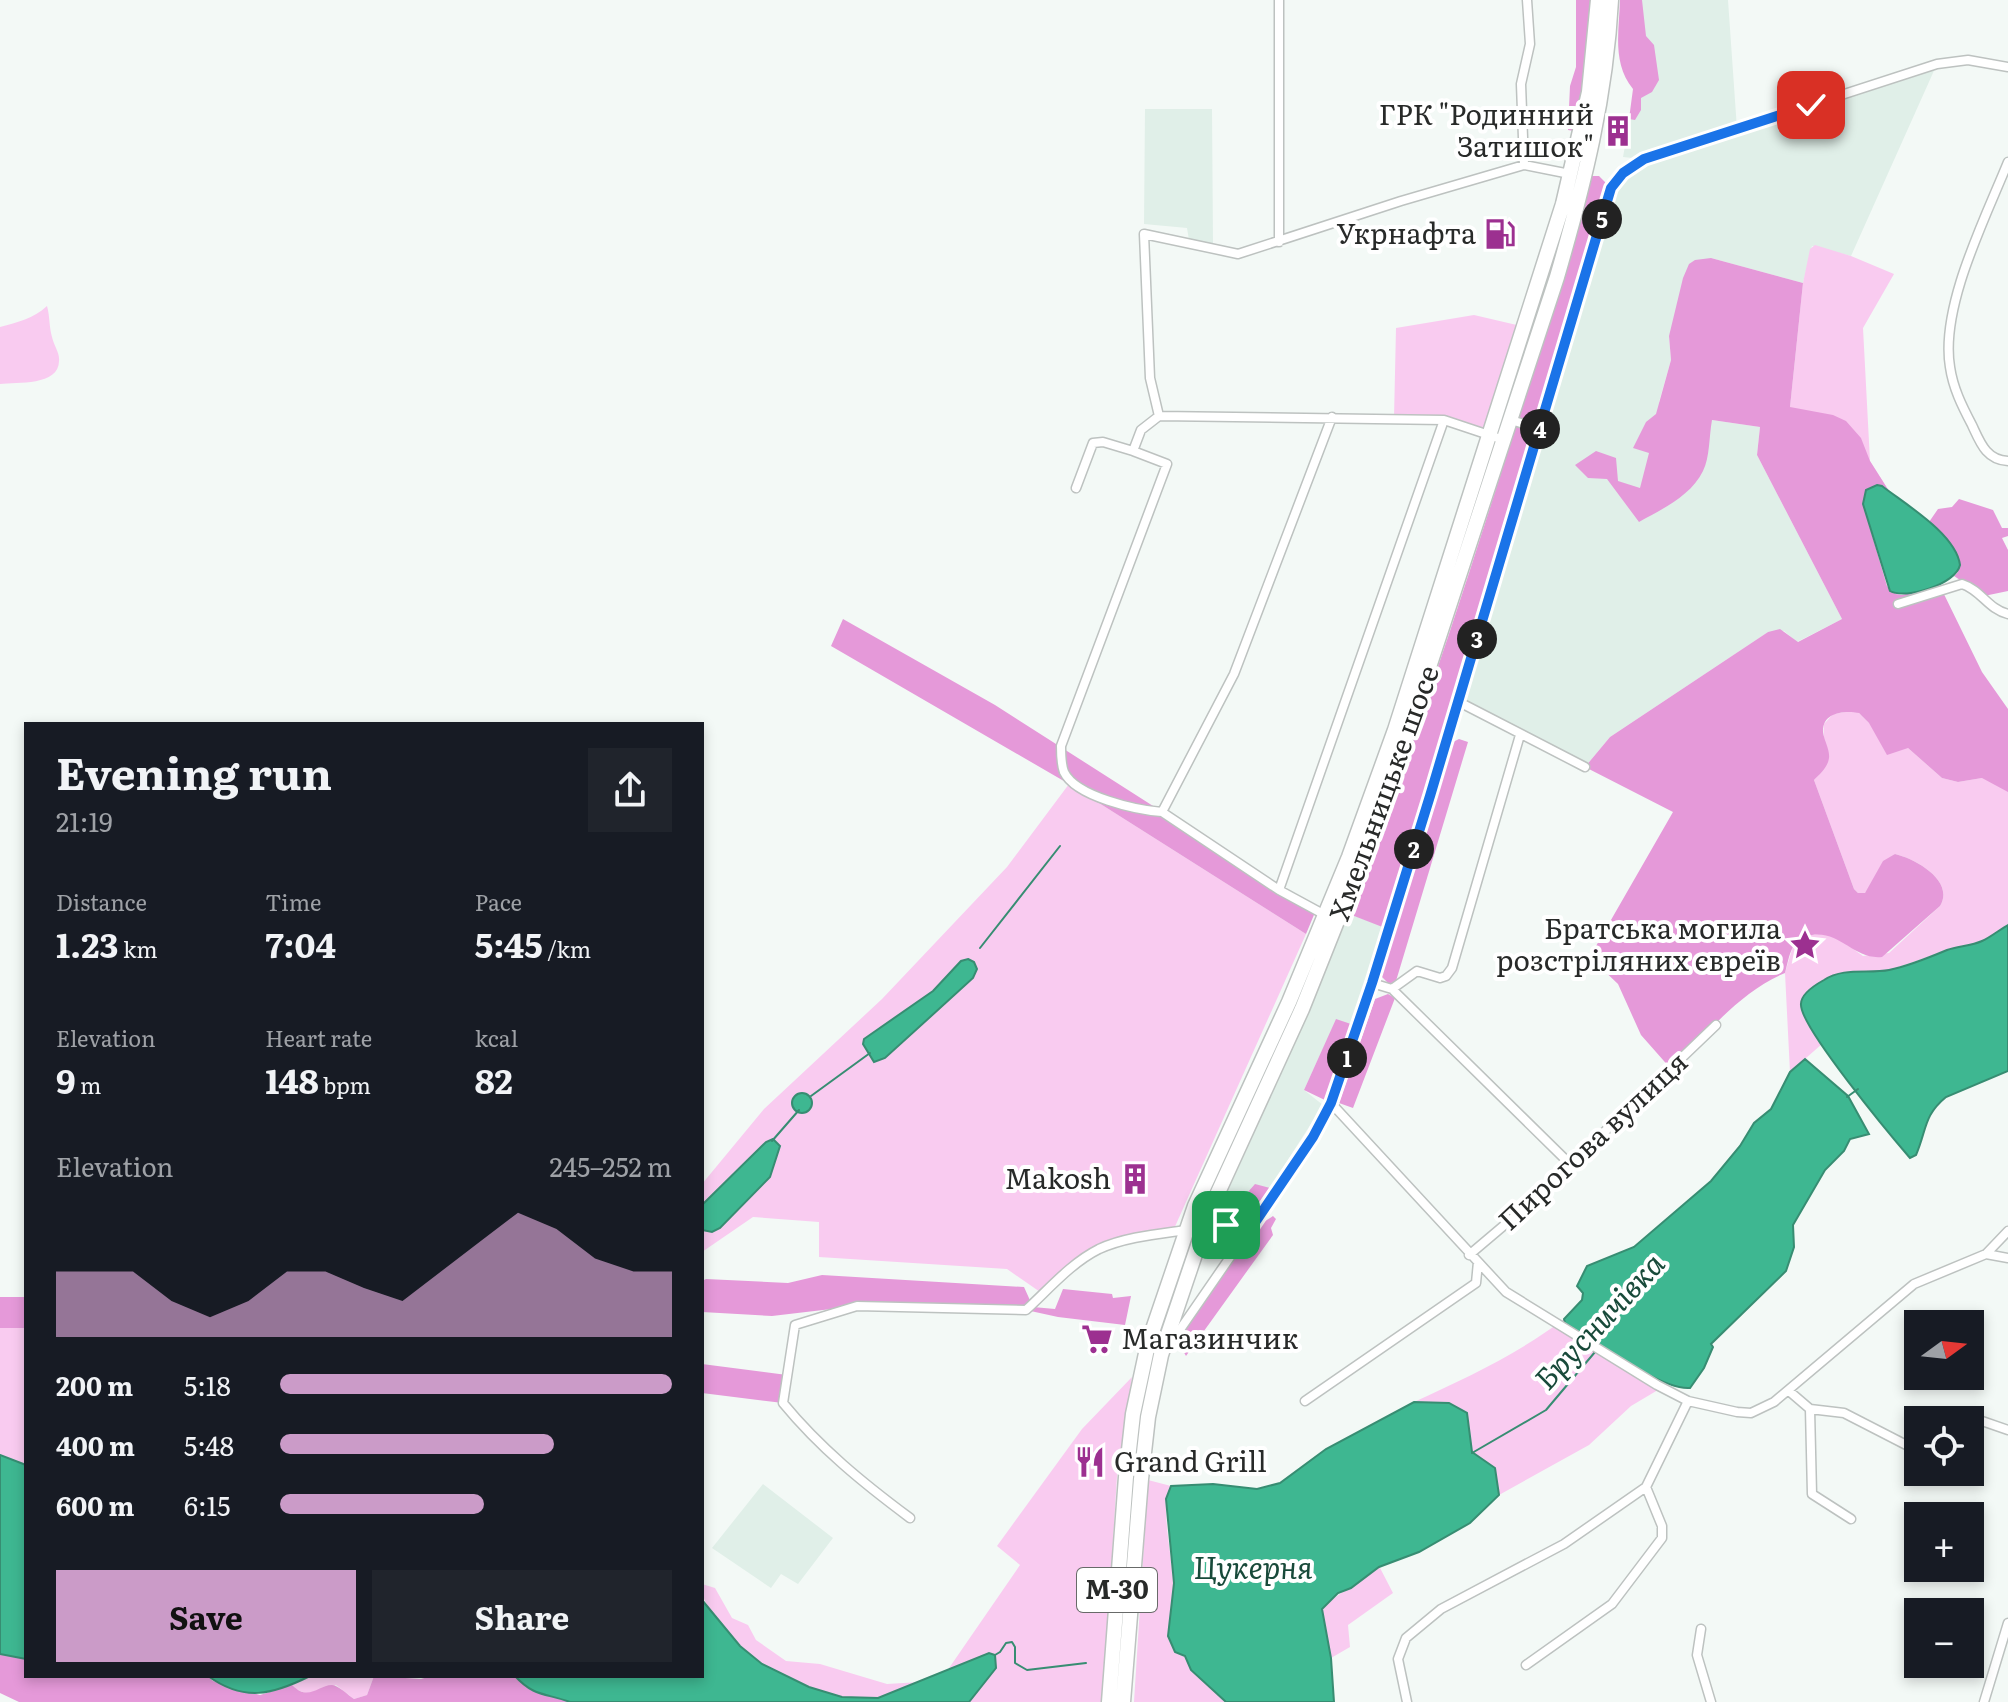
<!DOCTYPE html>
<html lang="en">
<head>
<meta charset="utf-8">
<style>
	body { margin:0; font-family:Literata,serif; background:#20242c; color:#f1f3f6; height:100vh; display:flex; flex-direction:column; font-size:30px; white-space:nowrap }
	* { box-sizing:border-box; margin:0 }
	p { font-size:26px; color:#9ea1a6 }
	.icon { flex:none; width:44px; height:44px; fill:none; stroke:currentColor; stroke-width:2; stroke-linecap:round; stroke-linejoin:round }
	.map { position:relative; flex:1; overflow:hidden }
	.drawer { position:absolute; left:24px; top:722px; width:680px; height:956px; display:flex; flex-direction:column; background:#171b24; border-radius:0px; box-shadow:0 4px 12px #0003 }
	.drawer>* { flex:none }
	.needle { width:52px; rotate:75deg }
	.buttons { position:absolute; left:1904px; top:1310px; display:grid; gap:16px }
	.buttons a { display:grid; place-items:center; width:80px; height:80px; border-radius:0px; background:#171b24; box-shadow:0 4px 12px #0003; font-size:40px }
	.pin { position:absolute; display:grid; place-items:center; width:68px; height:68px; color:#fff; margin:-34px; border-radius:16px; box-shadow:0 4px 12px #0006 }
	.km { position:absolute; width:40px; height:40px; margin:-20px; border-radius:50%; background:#222; color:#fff; font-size:22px; line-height:40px; text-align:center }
	.round { display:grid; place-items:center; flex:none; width:84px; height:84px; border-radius:0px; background:#20242c }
	.summary { display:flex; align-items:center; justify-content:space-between; height:136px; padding:0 32px }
	h1 { font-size:44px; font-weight:700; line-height:60px }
	.stats { display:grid; grid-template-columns:repeat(3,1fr); gap:12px; height:136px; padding:8px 32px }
	.stats div { display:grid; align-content:center }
	.stats b { font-size:34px; font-weight:700 }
	.stats small { font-size:22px; font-weight:400 }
	.stats p { font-size:22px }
	.chart { height:224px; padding:16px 32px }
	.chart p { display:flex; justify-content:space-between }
	.chart svg { width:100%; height:144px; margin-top:8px; fill:#cb9bc8; opacity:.7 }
	.cta { display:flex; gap:16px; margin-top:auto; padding:16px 32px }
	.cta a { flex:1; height:92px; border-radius:0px; background:#cb9bc8; color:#111; font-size:32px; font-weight:700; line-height:92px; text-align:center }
	.cta a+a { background:#20242c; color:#f1f3f6 }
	ul { padding:0 32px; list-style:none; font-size:26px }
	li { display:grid; grid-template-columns:128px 96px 1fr; align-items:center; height:60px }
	li i { height:20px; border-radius:10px; background:#cb9bc8 }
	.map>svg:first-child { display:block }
	.built { fill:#e0efe8 }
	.green { fill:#f9cbf0 }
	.forest { fill:#e599d9 }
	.water { fill:#3eb791; stroke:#378d72; stroke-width:2 }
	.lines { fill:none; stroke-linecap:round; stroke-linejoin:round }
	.stream { stroke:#378d72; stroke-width:2 }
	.minor-casing { stroke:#bdc2c0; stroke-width:11 }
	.trunk-casing { stroke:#bdc2c0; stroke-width:17 }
	.minor { stroke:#fff; stroke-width:8 }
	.trunk { stroke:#fff; stroke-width:14 }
	.route-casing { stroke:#fff; stroke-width:16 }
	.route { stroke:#1a73e8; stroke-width:10 }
	.labels { text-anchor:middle; stroke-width:8; stroke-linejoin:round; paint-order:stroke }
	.shield { fill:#fff; stroke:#686a69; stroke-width:2 }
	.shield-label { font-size:26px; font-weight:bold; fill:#282a29 }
	.poi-label { font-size:28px; fill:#282a29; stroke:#fff; text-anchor:end }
	.street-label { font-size:28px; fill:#282a29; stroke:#fff }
	.water-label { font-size:30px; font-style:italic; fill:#184a3a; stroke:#fff }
</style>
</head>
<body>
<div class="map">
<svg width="2008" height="1702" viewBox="0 0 2008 1702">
	<rect width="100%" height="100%" fill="#f3f9f6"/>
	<path class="built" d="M 1640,0 L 1728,0 L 1737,129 L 1937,64 L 1851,256 L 1812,246 L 1803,283 L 1711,258 L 1669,336 L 1671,360 L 1659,402 L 1712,420 L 1760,427 L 1757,455 L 1842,619 L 1797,642 L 1784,631 L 1768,632 L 1610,737 L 1585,767 L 1459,702 L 1611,188 L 1642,159 L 1623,157 L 1635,90 Z
		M 1145,109 L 1212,109 L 1213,244 L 1189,240 L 1187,228 L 1144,224 Z
		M 1349,914 L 1385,927 L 1354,1025 L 1336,1020 L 1304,1090 L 1323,1105 L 1256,1210 L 1236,1218 L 1225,1212 L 1223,1201 L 1253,1136 L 1252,1132 L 1278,1081 Z
		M 763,1484 L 833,1538 L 798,1584 L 781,1574 L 771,1588 L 712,1548 Z"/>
	<path class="green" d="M 1815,245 L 1851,256 L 1894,274 L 1863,328 L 1870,461 L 1889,491 L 1882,489 L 1790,407 L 1803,283 L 1810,249 Z
		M 47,306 C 50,317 49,327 52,337 C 54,346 60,353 59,361 C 59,386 17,382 0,384 L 0,327 C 18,322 33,319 47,306 Z
		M 1474,315 L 1521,326 L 1487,434 L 1444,420 L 1394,418 L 1396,328 Z
		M 1851,711 L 1859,713 L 1869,723 L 1908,748 L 1942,778 L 1958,782 L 1982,778 L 2008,736 L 2008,925 L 1981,942 L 1951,949 L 1887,971 L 1836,975 L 1823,980 L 1802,1013 L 1822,1044 L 1790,1072 L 1785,973 L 1793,946 L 1803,936 L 1826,933 L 1835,936 L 1863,956 L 1889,953 L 1940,906 C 1955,881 1916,859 1895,854 L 1865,893 L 1858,893 L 1854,889 L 1814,780 C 1838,755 1821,752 1824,724 L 1833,714 Z
		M 1069,784 L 1306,934 L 1173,1231 L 1101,1249 L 1043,1294 L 1007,1269 L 819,1257 L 819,1222 L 753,1217 L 702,1252 L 702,1184 L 764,1109 L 882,999 L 1007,867 Z
		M 1564,1319 L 1565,1323 L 1648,1375 L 1668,1384 L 1631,1406 L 1589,1445 L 1499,1495 L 1495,1468 L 1472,1452 L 1449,1403 L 1414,1402 C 1466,1378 1518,1354 1564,1319 Z
		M 0,1328 L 26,1328 L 26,1465 L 0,1455 Z
		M 1132,1377 L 1117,1476 L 1103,1702 L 941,1702 L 968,1666 L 947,1671 L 1020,1565 L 997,1546 L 1082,1429 Z
		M 1148,1480 L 1171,1486 C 1155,1519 1186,1587 1168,1630 C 1187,1662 1198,1678 1226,1702 L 1134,1702 Z
		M 1379,1566 L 1393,1593 L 1348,1625 L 1350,1647 L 1331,1658 L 1322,1609 C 1339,1592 1360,1582 1379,1566 Z
		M 702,1584 L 715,1588 L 732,1618 L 748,1625 L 756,1640 L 786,1661 L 820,1664 L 887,1684 L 920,1682 C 901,1689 882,1699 862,1699 C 825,1699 765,1671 739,1645 C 732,1638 726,1629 720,1621 C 709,1608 702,1602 702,1584 Z
		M 208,1676 L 374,1676 L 367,1695 L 354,1699 L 336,1685 L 308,1694 L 295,1689 L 273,1692 Z"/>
	<path class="forest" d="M 1576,0 L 1592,0 L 1586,72 L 1574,131 L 1568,130 L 1570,86 L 1576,67 Z
		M 1620,0 L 1642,0 L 1646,36 L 1654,45 L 1659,80 L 1652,92 L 1641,98 L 1641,110 L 1635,120 L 1629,119 L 1633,89 C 1612,63 1619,32 1620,0 Z
		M 1592,176 L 1599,176 L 1611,188 L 1331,1103 L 1304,1090 L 1336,1019 L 1354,1025 L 1385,928 L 1349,914 C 1442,673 1517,424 1592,176 Z
		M 1711,258 L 1803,283 L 1790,407 L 1833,415 L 1846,421 L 1861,438 L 1870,461 L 1889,491 L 1882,486 L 1863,504 L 1887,586 L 1896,594 L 1902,595 L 1939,584 L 1982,672 L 2008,709 L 2008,792 L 1982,778 L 1958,782 L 1942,778 L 1908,748 L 1887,755 L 1869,723 L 1859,713 C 1845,710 1822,712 1823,732 C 1824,741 1830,749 1829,758 C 1828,767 1820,774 1814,780 L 1854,889 L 1858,893 L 1865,893 L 1883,861 L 1895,854 C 1916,859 1955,881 1940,906 L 1882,957 C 1854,960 1841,931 1812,935 C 1791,937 1790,955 1785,973 C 1739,992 1706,1035 1671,1069 L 1641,1035 L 1618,984 L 1597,964 L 1592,953 L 1673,812 L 1585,767 L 1610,737 L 1768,632 L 1780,629 L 1798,642 L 1842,619 L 1757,455 L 1760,427 L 1712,420 C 1709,436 1710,457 1703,471 C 1691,496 1662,509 1639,522 L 1607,479 L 1588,478 L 1575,465 L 1596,451 L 1616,458 L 1618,481 L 1640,488 L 1649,453 L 1633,448 L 1646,422 L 1656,414 L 1671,360 L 1669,336 L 1683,278 L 1689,264 L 1695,260 Z
		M 1959,499 L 1993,510 L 2002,528 L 2008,528 L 2008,536 L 2002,538 L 2008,550 L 2008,591 L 1984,596 L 1954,576 L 1958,572 L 1929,522 L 1938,509 L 1952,507 Z
		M 843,619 L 995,705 L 1316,910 L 1306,934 L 1069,784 L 831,646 Z
		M 1459,739 L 1468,742 L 1396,981 L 1389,984 L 1381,976 L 1451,743 Z
		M 1388,994 L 1395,998 L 1353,1108 L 1339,1103 L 1375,999 Z
		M 1255,1184 L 1270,1188 L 1256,1210 L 1236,1217 L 1226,1211 L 1226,1207 L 1240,1201 Z
		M 1273,1216 L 1276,1219 L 1271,1228 L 1273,1235 L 1186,1356 L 1177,1340 L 1259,1225 Z
		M 822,1275 L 1024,1287 L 1033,1307 L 1055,1309 L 1063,1289 L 1112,1294 L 1113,1298 L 1131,1296 L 1125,1325 L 1058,1317 L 1026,1310 L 857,1306 L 772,1316 L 702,1312 L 702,1281 L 706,1279 L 788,1283 Z
		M 0,1297 L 26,1297 L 26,1328 L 0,1328 Z
		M 702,1364 L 787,1375 L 783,1403 L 702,1393 Z
		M 0,1654 L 26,1659 L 26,1676 L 208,1676 L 213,1681 L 260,1695 L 292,1685 C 309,1702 318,1685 332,1685 C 338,1685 348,1695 354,1699 L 367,1695 L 374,1676 L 421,1679 L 431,1676 L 515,1676 C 533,1697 546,1693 570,1702 L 19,1702 L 0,1693 Z"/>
	<path class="water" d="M 1877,485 L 1882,486 C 1905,504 1956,534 1960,565 C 1956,584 1906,600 1890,591 L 1863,504 L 1866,490 Z
		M 2008,925 L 2008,1071 L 1946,1097 C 1923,1116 1927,1130 1916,1155 L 1910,1158 C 1891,1136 1801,1028 1801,1005 C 1800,994 1815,985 1824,980 C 1843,967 1869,974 1889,970 C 1909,966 1928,958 1947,950 C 1958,946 1971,946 1982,941 C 1991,937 1999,930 2008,925 Z
		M 968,959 L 974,962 L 977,969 L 973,978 L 885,1058 L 874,1062 L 863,1044 L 864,1039 L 933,991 L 961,961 Z
		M 1805,1059 L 1848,1096 L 1869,1134 L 1850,1139 L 1844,1151 L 1825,1170 L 1793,1225 L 1794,1247 L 1786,1271 L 1711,1344 L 1713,1347 L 1704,1368 L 1690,1388 C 1661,1391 1592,1339 1565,1323 L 1564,1319 L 1582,1300 L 1583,1293 L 1577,1286 L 1587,1266 L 1634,1247 L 1711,1181 L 1740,1146 L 1754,1123 L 1771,1109 L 1790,1072 Z
		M792 1103a10 10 0 1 1 20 0a10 10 0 1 1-20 0Z
		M 773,1139 L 780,1146 L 770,1177 L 720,1228 L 712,1232 L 702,1230 L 702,1205 L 766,1142 Z
		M 1414,1402 L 1449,1403 L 1467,1413 L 1472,1452 L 1495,1468 L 1499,1495 L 1470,1523 L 1419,1552 L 1379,1567 L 1351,1588 L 1338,1593 L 1322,1609 L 1331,1658 L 1334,1702 L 1226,1702 L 1191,1670 L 1185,1656 L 1175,1652 L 1168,1636 L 1174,1583 L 1166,1499 L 1171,1486 L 1213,1484 L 1257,1489 L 1280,1483 L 1326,1449 Z
		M 0,1455 L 26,1465 L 26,1659 L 0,1654 Z
		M 702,1600 L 740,1646 L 762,1664 L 809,1687 L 842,1697 L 878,1698 L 989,1653 L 995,1655 L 996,1668 L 969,1702 L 570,1702 C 546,1693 534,1697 515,1676 L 702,1676 Z
		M 208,1676 L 310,1676 C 272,1695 244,1702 208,1676 Z"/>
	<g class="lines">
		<path class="stream" d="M 980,948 L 1060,846
			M 811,1096 L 870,1053
			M 1847,1097 L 1858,1089
			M 772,1141 L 799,1110
			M 1472,1453 L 1546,1410 L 1595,1352
			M 995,1655 L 1000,1652 L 1006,1643 L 1012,1642 L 1015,1647 L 1015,1663 L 1027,1670 L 1086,1663"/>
		<defs>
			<path id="minor" d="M 2008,162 C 1985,219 1940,307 1950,367 C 1953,388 1962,406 1972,425 C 1980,442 1986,460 2008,461
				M 1524,165 L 1521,84 L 1530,44 L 1527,0
				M 1279,242 L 1279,0
				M 1159,416 L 1141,430 L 1133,451 L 1167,464 L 1061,746 C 1061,755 1061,764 1064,772 C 1076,797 1137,810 1162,812 L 1279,890 L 1325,915
				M 1159,416 L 1150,378 L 1144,234 L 1238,254 L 1401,201 L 1524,165 L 1570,174
				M 1159,416 L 1444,420 L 1504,440
				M 1511,420 L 1540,429
				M 1076,488 L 1093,443 L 1103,442 L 1133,451
				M 1898,604 L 1962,584 C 1981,590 1988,609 2008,614
				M 1459,702 L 1585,767
				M 1162,812 L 1234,674 L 1332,417
				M 1279,890 L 1444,420
				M 1372,983 L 1392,989 L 1571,1165
				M 1392,989 L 1417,971 L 1440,978 L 1446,976 L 1452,968 L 1520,735
				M 1331,1103 L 1506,1292 L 1657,1385 L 1688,1401 L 1737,1412 L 1751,1413 L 1774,1402 L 1914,1284 L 1986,1254 L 2008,1258
				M 1201,1235 L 1226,1225 L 1254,1224
				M 1986,1254 L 2008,1231
				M 1469,1255 L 1527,1206 L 1716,1025
				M 1168,1347 L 1313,1137 L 1331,1103 L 1372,983 L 1611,188 L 1623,173 L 1644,159 L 1937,64 L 1968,60 L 2008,67
				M 1789,1391 L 1810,1409 L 1844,1413 L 1918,1451
				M 1305,1401 L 1476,1283 L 1478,1262
				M 1810,1409 L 1812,1494 L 1851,1519
				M 1970,1422 L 1982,1421 L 2008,1430
				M 910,1518 C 863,1483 820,1448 783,1403 L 795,1325 L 857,1306 L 1026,1310 C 1049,1289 1071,1263 1099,1249 C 1125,1237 1158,1234 1186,1230
				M 1701,1629 L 1697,1655 L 1711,1702
				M 1526,1665 L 1612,1604 L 1662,1538 L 1662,1526 L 1646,1487
				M 1407,1702 L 1398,1659 L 1406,1638 L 1441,1609 L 1564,1544 L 1646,1487 L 1688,1401
				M 1984,1702 L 2008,1623"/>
			<path id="trunk" d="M 1109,1702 L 1126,1477 L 1133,1414 L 1148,1344 L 1195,1206 L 1289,1002 L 1349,857 L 1395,730 L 1563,204 L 1589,92 L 1598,0
				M 1123,1702 L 1141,1479 L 1148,1417 L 1161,1355 L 1210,1210 L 1302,1009 L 1361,861 L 1407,734 L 1557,277 C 1584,184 1606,97 1611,0"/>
		</defs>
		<use href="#minor" class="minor-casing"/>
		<use href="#trunk" class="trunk-casing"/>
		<use href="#minor" class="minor"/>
		<use href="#trunk" class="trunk"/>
	</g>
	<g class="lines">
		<defs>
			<path id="route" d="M 1226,1225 L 1254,1224 L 1313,1137 L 1331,1103 L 1372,983 L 1430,796 L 1611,188 L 1623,173 L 1644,159 L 1811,105"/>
		</defs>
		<use href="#route" class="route-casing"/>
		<use href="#route" class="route"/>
	</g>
	<defs>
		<symbol id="building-bare" viewBox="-9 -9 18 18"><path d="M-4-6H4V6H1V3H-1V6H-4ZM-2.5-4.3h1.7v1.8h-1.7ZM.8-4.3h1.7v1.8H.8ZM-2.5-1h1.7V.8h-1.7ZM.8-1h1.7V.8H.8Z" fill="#9c3090" stroke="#fff" stroke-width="2.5" paint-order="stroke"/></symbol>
		<symbol id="fuel-bare" viewBox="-9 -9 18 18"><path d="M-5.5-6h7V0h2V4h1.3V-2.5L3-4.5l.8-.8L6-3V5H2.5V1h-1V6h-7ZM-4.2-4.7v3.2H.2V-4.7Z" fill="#9c3090" stroke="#fff" stroke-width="2.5" paint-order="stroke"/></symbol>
		<symbol id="sight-bare" viewBox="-9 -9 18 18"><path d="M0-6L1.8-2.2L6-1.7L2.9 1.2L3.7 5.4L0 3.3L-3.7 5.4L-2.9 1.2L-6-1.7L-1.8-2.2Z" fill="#9c3090" stroke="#fff" stroke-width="2.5" paint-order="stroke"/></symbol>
		<symbol id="supermarket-bare" viewBox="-9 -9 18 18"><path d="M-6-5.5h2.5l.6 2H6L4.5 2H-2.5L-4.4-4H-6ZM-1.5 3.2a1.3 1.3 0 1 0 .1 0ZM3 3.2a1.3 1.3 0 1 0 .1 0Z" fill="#9c3090" stroke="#fff" stroke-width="2.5" paint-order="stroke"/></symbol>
		<symbol id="restaurant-bare" viewBox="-9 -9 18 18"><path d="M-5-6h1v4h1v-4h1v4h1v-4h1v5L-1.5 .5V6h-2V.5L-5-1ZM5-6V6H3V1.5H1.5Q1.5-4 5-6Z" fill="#9c3090" stroke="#fff" stroke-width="2.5" paint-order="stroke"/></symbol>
	</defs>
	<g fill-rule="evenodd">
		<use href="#building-bare" x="1596" y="109" width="44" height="44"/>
		<use href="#fuel-bare" x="1478" y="212" width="44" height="44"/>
		<use href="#sight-bare" x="1783" y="923" width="44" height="44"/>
		<use href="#building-bare" x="1113" y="1157" width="44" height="44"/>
		<use href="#supermarket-bare" x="1075" y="1317" width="44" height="44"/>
		<use href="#restaurant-bare" x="1068" y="1440" width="44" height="44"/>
	</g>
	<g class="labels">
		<rect class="shield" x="1077" y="1568" width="80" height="44" rx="6"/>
		<g class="shield-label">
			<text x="1117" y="1599">М-30</text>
		</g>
		<g class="poi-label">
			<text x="1594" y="125">ГРК "Родинний<tspan x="1594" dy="32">Затишок"</tspan></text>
			<text x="1476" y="244">Укрнафта</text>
			<text x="1781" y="939">Братська могила<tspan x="1781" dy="32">розстріляних євреїв</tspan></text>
			<text x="1111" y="1189">Makosh</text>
			<text x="1121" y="1349" text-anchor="start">Магазинчик</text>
			<text x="1114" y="1472" text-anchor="start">Grand Grill</text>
		</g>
		<g class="street-label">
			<text transform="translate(1384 793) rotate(-70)" y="10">Хмельницьке шосе</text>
			<text transform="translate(1593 1141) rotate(-43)" y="10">Пирогова вулиця</text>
		</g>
		<g class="water-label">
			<text transform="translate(1600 1322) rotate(-47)" y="10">Брусничівка</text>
			<text x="1253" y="1579">Цукерня</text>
		</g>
	</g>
</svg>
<div class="buttons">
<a><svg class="needle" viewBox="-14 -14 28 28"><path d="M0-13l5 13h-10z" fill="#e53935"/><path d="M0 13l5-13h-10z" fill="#9ea1a6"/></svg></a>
<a><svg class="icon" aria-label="locate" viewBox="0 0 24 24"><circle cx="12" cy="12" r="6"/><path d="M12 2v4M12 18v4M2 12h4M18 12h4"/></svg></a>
<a>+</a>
<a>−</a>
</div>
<div class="pin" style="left:1226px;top:1225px;background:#1e9e55"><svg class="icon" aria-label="arrive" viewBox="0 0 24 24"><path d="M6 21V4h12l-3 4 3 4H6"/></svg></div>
<div class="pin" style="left:1811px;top:105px;background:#d93025"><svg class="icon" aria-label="check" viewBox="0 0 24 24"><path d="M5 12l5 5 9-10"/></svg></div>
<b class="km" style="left:1347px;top:1058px">1</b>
<b class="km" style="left:1414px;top:849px">2</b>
<b class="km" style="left:1477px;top:639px">3</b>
<b class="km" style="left:1540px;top:429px">4</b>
<b class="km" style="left:1602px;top:219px">5</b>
<section class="drawer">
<div class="summary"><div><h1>Evening run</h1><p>21:19</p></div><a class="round"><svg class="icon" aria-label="share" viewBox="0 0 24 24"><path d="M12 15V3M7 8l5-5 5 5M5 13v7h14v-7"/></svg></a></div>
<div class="stats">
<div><p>Distance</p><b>1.23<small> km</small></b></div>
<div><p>Time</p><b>7:04</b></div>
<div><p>Pace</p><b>5:45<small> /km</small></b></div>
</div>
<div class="stats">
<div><p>Elevation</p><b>9<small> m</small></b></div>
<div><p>Heart rate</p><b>148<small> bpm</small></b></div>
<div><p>kcal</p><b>82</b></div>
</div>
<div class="chart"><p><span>Elevation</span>245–252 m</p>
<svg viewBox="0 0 160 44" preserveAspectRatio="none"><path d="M0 44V24L10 24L20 24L30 33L40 38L50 33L60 24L70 24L80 29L90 33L100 24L110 15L120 6L130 11L140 20L150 24L160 24V44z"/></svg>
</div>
<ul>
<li><b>200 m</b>5:18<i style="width:100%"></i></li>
<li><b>400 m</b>5:48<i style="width:70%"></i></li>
<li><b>600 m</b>6:15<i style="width:52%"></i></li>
</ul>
<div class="cta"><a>Save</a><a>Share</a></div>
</section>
</div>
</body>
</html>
